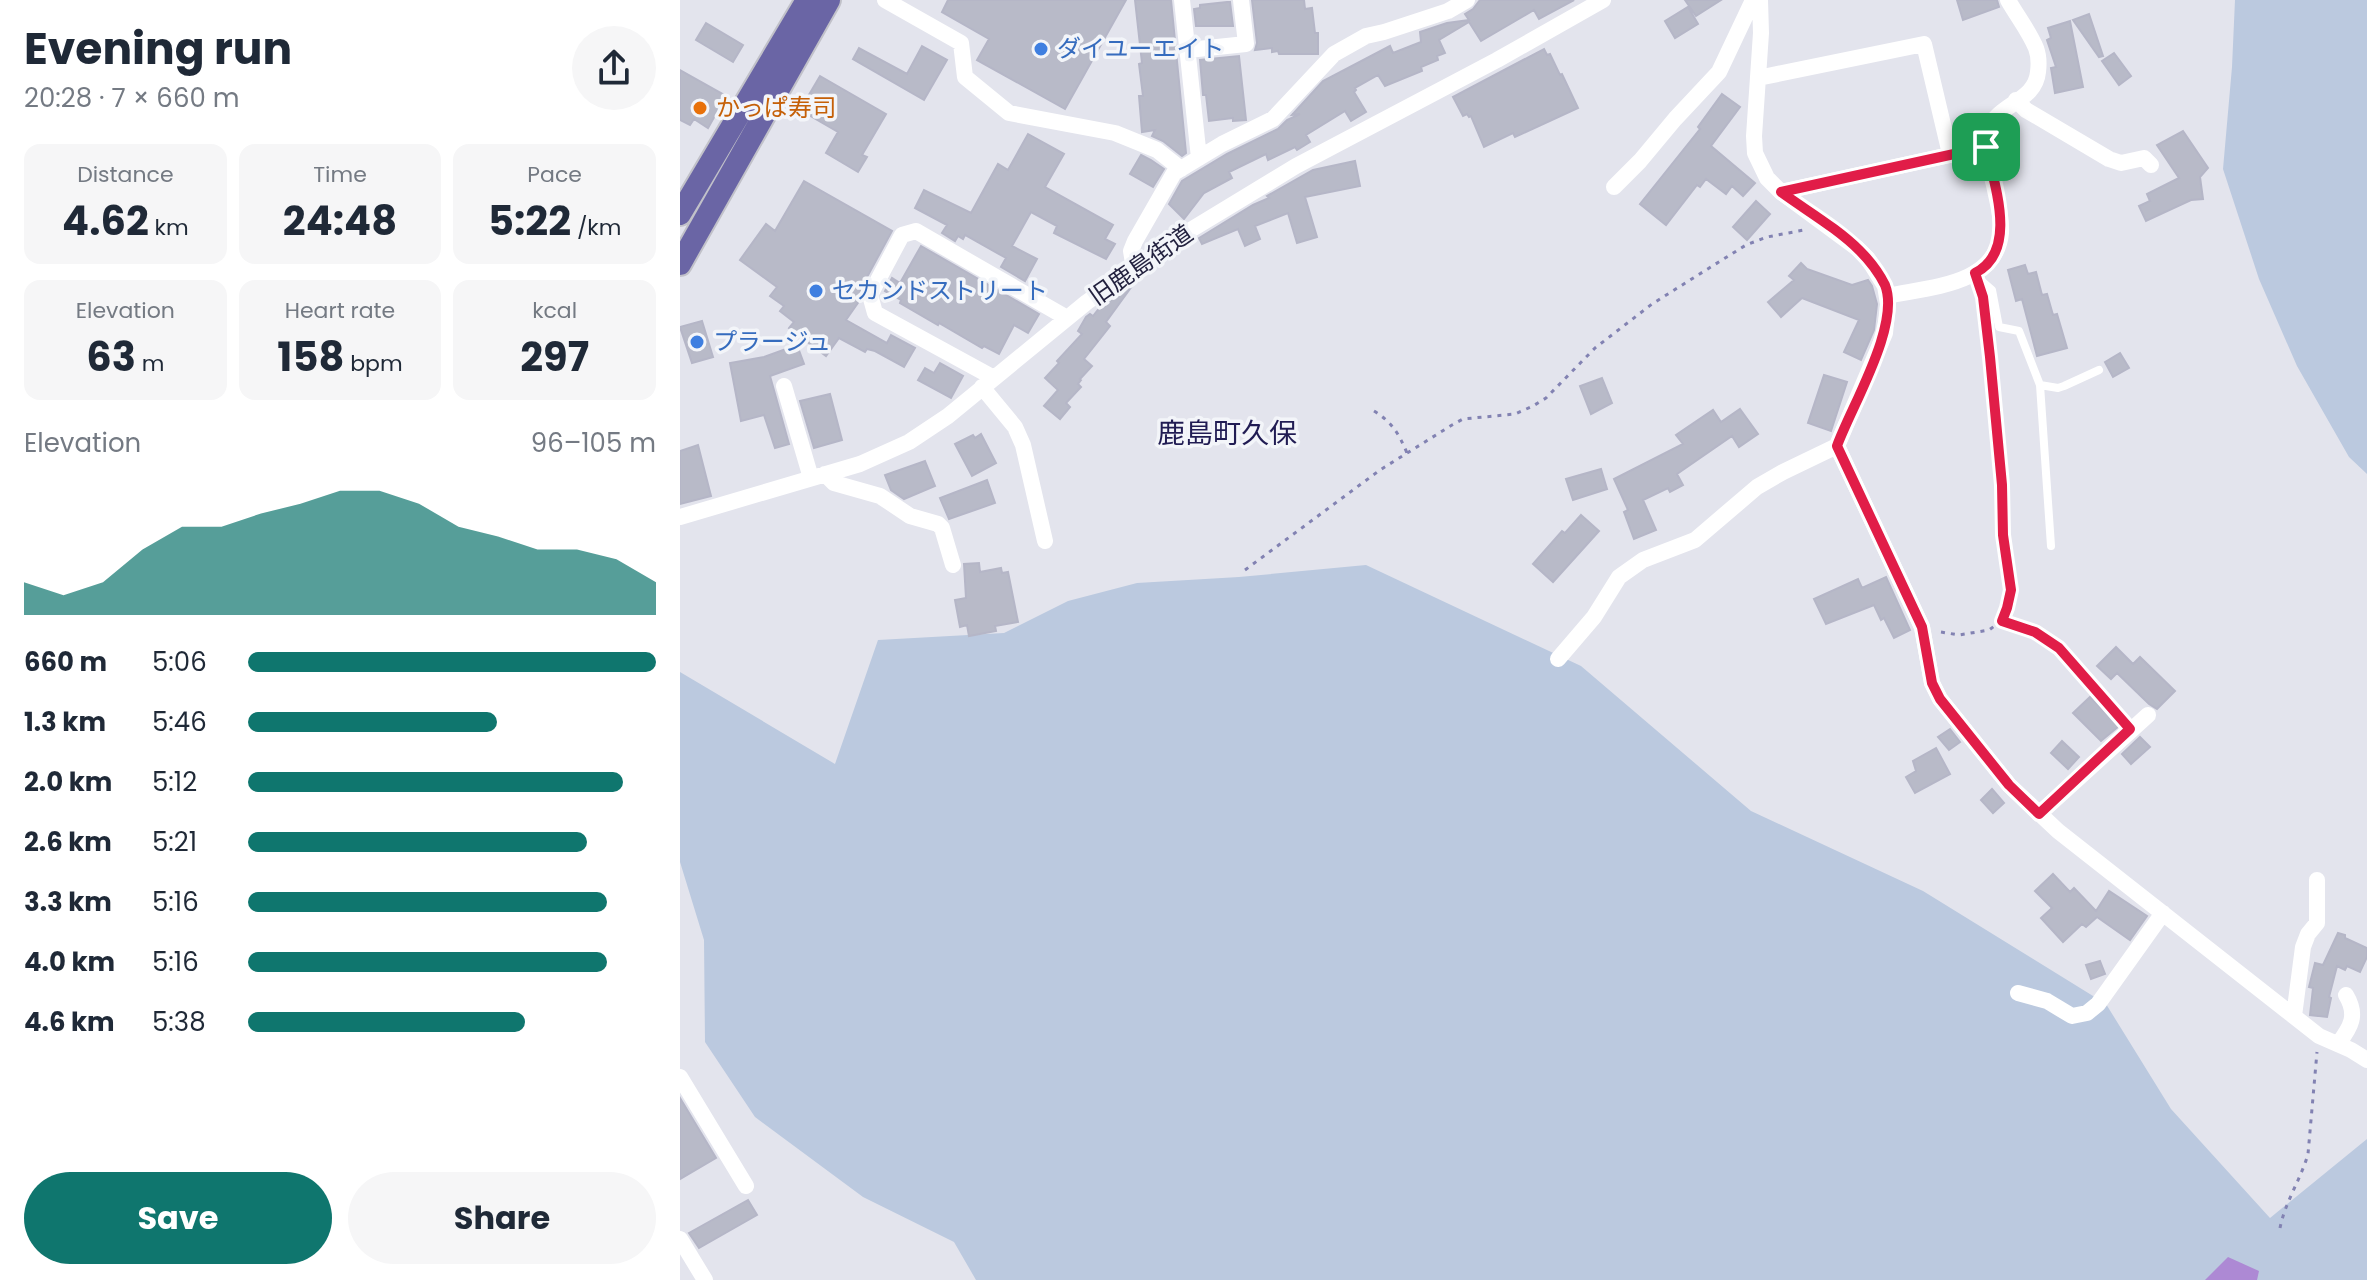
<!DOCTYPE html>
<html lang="en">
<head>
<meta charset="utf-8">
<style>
	body { margin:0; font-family:Poppins,"Noto Sans JP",sans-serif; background:#f6f6f7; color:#1f2937; height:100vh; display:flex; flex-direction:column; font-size:30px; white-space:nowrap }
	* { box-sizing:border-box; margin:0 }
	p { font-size:26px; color:#747a83 }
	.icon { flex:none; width:44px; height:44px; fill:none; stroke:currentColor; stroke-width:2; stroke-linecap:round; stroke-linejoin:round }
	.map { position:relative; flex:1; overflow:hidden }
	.sheet { display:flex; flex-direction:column; background:#fff; width:680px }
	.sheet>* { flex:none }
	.pin { position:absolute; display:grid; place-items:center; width:68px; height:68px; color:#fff; margin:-34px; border-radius:16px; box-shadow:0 4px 12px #0006 }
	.round { display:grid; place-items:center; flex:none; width:84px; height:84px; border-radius:42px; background:#f6f6f7 }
	.summary { display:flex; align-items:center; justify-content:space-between; height:136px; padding:0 24px }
	h1 { font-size:44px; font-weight:700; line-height:60px }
	.figures { display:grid; grid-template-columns:repeat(3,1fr); gap:12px; height:136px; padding:8px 24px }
	.figures div { display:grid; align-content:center; border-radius:16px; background:#f6f6f7; text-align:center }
	.figures b { font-size:40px; font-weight:700 }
	.figures small { font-size:22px; font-weight:400 }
	.figures p { font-size:22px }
	.chart { height:224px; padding:16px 24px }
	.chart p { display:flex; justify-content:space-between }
	.chart svg { width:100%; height:144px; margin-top:8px; fill:#0f766e; opacity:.7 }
	.cta { display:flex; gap:16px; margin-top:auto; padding:16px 24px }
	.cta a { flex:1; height:92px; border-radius:48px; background:#0f766e; color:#fff; font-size:32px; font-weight:700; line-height:92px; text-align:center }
	.cta a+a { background:#f6f6f7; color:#1f2937 }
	ul { padding:0 24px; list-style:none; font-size:26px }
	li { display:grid; grid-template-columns:128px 96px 1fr; align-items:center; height:60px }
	li i { height:20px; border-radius:10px; background:#0f766e }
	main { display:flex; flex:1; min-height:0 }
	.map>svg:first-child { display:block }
	.green { fill:#bbc9df }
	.water { fill:#ad89d4 }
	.building { fill:#b8bac8; stroke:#b5b6c7; stroke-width:2 }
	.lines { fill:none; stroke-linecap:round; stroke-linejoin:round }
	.primary-casing { stroke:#c1c1c9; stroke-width:26 }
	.path { stroke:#8282b2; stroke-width:3; stroke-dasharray:4 6; stroke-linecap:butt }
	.service { stroke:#fff; stroke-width:8 }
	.minor { stroke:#fff; stroke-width:16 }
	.primary { stroke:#6a65a5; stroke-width:22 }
	.route-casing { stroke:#fff; stroke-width:16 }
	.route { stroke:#e11d48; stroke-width:10 }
	.shop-dot { fill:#3f7fe0; stroke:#f3f5f9; stroke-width:3 }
	.food-dot { fill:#e8710a; stroke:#f3f5f9; stroke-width:3 }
	.labels { text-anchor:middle; stroke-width:7; stroke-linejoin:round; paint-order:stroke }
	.shop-label { font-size:24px; fill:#366cbe; stroke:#f3f5f9; text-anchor:start }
	.food-label { font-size:24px; fill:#c56008; stroke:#f3f5f9; text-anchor:start }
	.street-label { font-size:24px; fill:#23223f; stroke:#f3f5f9 }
	.quarter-label { font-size:28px; fill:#211c53; stroke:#f3f5f9 }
</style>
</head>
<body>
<main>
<section class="sheet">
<div class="summary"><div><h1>Evening run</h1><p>20:28 · 7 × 660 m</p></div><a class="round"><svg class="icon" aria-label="share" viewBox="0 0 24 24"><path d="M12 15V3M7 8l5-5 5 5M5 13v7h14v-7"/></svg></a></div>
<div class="figures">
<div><p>Distance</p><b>4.62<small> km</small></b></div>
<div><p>Time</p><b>24:48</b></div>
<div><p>Pace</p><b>5:22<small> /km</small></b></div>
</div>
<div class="figures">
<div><p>Elevation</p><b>63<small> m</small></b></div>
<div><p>Heart rate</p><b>158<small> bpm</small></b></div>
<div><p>kcal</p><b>297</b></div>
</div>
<div class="chart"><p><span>Elevation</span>96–105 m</p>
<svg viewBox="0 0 160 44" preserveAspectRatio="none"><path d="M0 44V34L10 38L20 34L30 24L40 17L50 17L60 13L70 10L80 6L90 6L100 10L110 17L120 20L130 24L140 24L150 27L160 34V44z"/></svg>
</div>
<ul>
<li><b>660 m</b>5:06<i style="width:100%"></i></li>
<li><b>1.3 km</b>5:46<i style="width:61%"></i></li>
<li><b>2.0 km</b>5:12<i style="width:92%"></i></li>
<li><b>2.6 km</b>5:21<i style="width:83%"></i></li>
<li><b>3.3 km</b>5:16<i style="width:88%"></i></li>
<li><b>4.0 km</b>5:16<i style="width:88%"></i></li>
<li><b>4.6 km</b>5:38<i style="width:68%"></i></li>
</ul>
<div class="cta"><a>Save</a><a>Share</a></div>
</section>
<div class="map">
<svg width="1687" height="1280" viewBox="0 0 1687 1280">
	<rect width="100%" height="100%" fill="#e3e4ed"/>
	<path class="green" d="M 1555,0 L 1687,0 L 1687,474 L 1669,457 L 1617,366 L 1579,279 L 1543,169 L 1552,67 Z
		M 686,565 L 901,666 L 1071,811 L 1243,891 L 1426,1004 L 1491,1109 L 1590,1218 L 1687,1139 L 1687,1280 L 296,1280 L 274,1242 L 183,1197 L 75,1117 L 25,1042 L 24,940 L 0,862 L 0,672 L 155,764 L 198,640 L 324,633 L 388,601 L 457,583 L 559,577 Z"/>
	<path class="water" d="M 1548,1257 L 1579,1271 L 1577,1280 L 1525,1280 Z"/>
	<path class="building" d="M 268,0 L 446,0 L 385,109 L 297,60 L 309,39 L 262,12 Z
		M 455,0 L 491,0 L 506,153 L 502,156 L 483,141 L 472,136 L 475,130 L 462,132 L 459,96 L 463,96 L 459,64 L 462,63 Z
		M 572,0 L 624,0 L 625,9 L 632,8 L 635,33 L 638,33 L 638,54 L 599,54 L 598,51 L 592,52 L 592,48 L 575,50 L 577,43 Z
		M 800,0 L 894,0 L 859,19 L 854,10 L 801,41 L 789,22 L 759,40 L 765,53 L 757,56 L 758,60 L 741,67 L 742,71 L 705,86 L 698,75 L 675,88 L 676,90 L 674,92 L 686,112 L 671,121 L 665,111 L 626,135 L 630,142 L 617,150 L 615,147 L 588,160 L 586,154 L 549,172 L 552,178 L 524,193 L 504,219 L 489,204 L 502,181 L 547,154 L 598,129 L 607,120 L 620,114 L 612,115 L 643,81 L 710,46 L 713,53 L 741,42 L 740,32 L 767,23 L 789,20 L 785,14 L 793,9 Z
		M 1005,0 L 1041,0 L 1016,16 Z
		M 1277,0 L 1317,0 L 1319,7 L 1283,20 Z
		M 547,2 L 550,2 L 553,26 L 516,26 L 514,9 L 520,8 L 520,5 Z
		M 1008,7 L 1018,24 L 995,38 L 985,21 Z
		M 1409,14 L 1423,56 L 1419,57 L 1393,20 Z
		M 1390,21 L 1403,87 L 1375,93 L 1371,68 L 1376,67 L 1367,40 L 1371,38 L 1368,28 Z
		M 26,23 L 63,45 L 53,62 L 16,40 Z
		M 242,46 L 267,60 L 244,100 L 173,59 L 179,48 L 227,74 Z
		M 864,49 L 867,55 L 870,54 L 880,75 L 882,74 L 898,108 L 835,137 L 833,133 L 804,147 L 791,116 L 789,117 L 787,114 L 783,116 L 773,97 Z
		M 1434,53 L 1451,76 L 1439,85 L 1422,61 Z
		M 559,56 L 566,120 L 553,121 L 553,118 L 529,121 L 526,95 L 523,95 L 520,60 Z
		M 0,70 L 46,96 L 28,128 L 14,119 L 10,125 L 0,120 Z
		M 140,76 L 206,114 L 182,155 L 187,157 L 178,172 L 146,153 L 158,132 L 120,110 Z
		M 1042,94 L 1060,107 L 1031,146 L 1075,183 L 1063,196 L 1052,186 L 1046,194 L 1026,179 L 1020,187 L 1017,185 L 986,225 L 960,204 L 1020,129 L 1018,127 Z
		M 1503,131 L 1528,168 L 1520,177 L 1523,199 L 1511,200 L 1466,221 L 1459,206 L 1470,201 L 1467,194 L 1499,178 L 1477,145 Z
		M 348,134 L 384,154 L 365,187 L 433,225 L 425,239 L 435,244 L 426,259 L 374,233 L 377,226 L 351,212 L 332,246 L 357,259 L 345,281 L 321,267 L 326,258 L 285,235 L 283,239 L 278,236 L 275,241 L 262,233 L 267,225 L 235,208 L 244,190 L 291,213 L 318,164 L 328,170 Z
		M 461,155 L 471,160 L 484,169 L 473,187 L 450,174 Z
		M 675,161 L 680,186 L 625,197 L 637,237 L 617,243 L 608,213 L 575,226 L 580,239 L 565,246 L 558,229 L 522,244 L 519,238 L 573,205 L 589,198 L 587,196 L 633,170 Z
		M 124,181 L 212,231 L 180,290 L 180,300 L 166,320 L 207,343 L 211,335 L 235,348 L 224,367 L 195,351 L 187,349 L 185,352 L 159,338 L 146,356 L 109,328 L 114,322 L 100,311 L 104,306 L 90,296 L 97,287 L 60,260 L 86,224 L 95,231 Z
		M 1076,201 L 1090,214 L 1067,240 L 1053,227 Z
		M 241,246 L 359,314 L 348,333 L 334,325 L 319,354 L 304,346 L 302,348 L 259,323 L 258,325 L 220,303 L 221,300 L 205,291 L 212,278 L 220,283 Z
		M 1121,263 L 1127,269 L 1172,285 L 1188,280 L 1192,286 L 1197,304 L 1194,330 L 1181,360 L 1164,352 L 1179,320 L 1122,298 L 1101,317 L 1088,302 L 1114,280 L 1109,276 Z
		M 1345,265 L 1348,274 L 1356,272 L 1362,295 L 1367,294 L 1373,315 L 1377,314 L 1387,348 L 1357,356 L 1342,299 L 1336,301 L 1328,270 Z
		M 455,282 L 426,322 L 430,326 L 404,359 L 412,366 L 400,379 L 401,380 L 398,384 L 401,387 L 386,403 L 390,407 L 380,419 L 364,406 L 378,390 L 365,378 L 379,363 L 377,361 L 402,334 L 398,331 L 406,317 L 410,314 L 413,316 L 421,306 Z
		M 22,321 L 33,357 L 12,363 L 0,327 Z
		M 117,345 L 124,364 L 90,376 L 109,444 L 95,448 L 84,415 L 61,421 L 50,363 L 84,357 Z
		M 1440,353 L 1449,368 L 1433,377 L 1425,362 Z
		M 260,363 L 283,376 L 271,398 L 238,380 L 245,368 L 254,373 Z
		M 1144,375 L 1167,382 L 1151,431 L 1128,423 Z
		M 922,378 L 932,403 L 911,414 L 900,386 Z
		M 150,394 L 162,440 L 134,448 L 120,401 Z
		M 1060,409 L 1078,434 L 1059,447 L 1052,436 L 997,474 L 1003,485 L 990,492 L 988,488 L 963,500 L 976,530 L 954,539 L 944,512 L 948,510 L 934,479 L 1003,444 L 996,435 L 1033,410 L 1041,422 Z
		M 301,434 L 316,463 L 292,476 L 275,444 L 293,435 L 295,438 Z
		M 18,445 L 31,496 L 0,504 L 0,451 Z
		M 245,461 L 255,486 L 224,499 L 211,490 L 205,475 Z
		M 921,469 L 927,489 L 893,500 L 886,479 Z
		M 307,480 L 315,503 L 269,519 L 260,498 Z
		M 901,515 L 919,531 L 873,582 L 853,564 L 882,531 L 885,533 Z
		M 299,563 L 300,572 L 321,568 L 322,573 L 328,572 L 338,622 L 315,626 L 316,631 L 289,636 L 287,625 L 280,627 L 275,600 L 286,598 L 284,564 Z
		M 1206,577 L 1230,630 L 1214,638 L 1204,618 L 1201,620 L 1194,605 L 1146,624 L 1134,599 L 1178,579 L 1182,588 Z
		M 1436,647 L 1453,664 L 1460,657 L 1495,691 L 1477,709 L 1469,704 L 1437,673 L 1431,679 L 1417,666 Z
		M 1410,697 L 1439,726 L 1421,741 L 1393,713 Z
		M 1270,729 L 1280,742 L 1269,750 L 1258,737 Z
		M 1460,737 L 1470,747 L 1451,764 L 1442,754 Z
		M 1382,741 L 1399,757 L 1388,769 L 1371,753 Z
		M 1256,748 L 1270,774 L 1235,793 L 1226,777 L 1236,771 L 1233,761 Z
		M 1312,789 L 1324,803 L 1313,813 L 1301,800 Z
		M 1373,874 L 1390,892 L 1394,888 L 1416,911 L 1429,891 L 1467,916 L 1450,940 L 1417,917 L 1406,927 L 1402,924 L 1383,942 L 1361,918 L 1372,908 L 1355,891 Z
		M 1658,933 L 1665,935 L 1665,938 L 1687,948 L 1687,957 L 1680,972 L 1667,966 L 1665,970 L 1657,966 L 1649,997 L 1651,998 L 1647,1017 L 1630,1015 L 1633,988 L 1629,987 L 1635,963 L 1643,965 Z
		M 1420,961 L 1425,974 L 1411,979 L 1406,965 Z
		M 0,1098 L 36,1158 L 0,1179 Z
		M 68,1200 L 77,1215 L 19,1248 L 9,1233 Z"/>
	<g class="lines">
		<defs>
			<path id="primary" d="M 0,214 L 127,0
				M 0,264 L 149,0"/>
		</defs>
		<use href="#primary" class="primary-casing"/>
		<path class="path" d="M 694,411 C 712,422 719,434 727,453
			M 565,570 L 700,470 L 772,425 L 783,419 L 835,414 L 853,406 L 866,398 L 915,348 L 972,304 L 1018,275 L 1066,245 L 1087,237 L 1124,230
			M 1322,621 L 1355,632 L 1379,648 L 1441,716
			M 1261,632 L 1279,635 L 1309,630 L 1324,619 L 1331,590 L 1323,535 L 1322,485 L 1308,335
			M 1600,1228 C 1605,1202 1621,1179 1628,1154 L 1637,1052"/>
		<path class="service" d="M 1297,277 L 1312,290 L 1319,327 L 1339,331 L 1360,385 L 1371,546
			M 1360,385 L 1378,388 L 1384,386 L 1419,370"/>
		<path class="minor" d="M 205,0 L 281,43 L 285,77 L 329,113 L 435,133 L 477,150 L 501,169
			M 502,0 L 519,158
			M 508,50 L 566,44 L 561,0
			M 1078,78 L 1244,44 L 1270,154
			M 1336,100 L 1346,110 L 1429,159 L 1441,163 L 1464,158 L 1471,165
			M 934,187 L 960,161 L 995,119 L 1039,72 L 1073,0
			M 1101,192 L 1306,147
			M 454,269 L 451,251 L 455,241 L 494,173 L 542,144 L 593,119 L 654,54 L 686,36 L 704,32 L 768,11 L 787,0
			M 1207,296 C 1247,287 1316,286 1321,233 C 1322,218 1318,204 1315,190 C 1312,174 1303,152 1306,136 C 1313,103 1355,104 1358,72 C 1359,64 1359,56 1356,48 C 1349,31 1337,16 1328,0
			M 314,378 L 195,313 L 190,295 L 222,235 L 236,231 L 387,318
			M 104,386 L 131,478
			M 302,387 L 335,427 L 343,445 L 365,541
			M 1157,446 L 1242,627 L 1252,683 L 1260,699 L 1329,785 L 1378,831 L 1639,1036 L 1671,1050 L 1687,1060
			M 145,474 L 154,483 L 200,496 L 230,516 L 258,524 L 262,528 L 273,565
			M 0,517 L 180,464 L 229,442 L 268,416 L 407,302 L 504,234 L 616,166 L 817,60 L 923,0
			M 878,659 L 914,617 L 939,577 L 963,560 L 1015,540 L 1077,487 L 1103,472 L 1157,446 L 1205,333 L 1208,304 L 1205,286 L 1188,259 L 1177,248 L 1101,192 L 1087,178 L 1075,153 L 1074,136 L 1081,33 L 1080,0
			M 1359,814 L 1468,715
			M 1338,993 L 1367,1001 L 1392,1016 L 1407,1013 L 1418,1004 L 1483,913
			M 1614,1016 L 1623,947 L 1628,934 L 1637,923 L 1637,880
			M 1658,1044 C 1671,1027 1678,1015 1666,995
			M 0,1077 L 66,1186
			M 0,1239 L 25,1280"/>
		<use href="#primary" class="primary"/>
	</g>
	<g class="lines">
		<defs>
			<path id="route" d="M 1306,147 C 1314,184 1339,251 1295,273 L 1303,297 L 1310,357 L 1322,485 L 1323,535 L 1331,590 L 1327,608 L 1322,621 L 1355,632 L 1379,648 L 1450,729 L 1359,814 L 1329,785 L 1260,699 L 1252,683 L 1242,627 L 1157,446 C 1171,407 1221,325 1205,285 C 1199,273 1189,260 1180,251 C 1157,228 1127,211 1101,192 Z"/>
		</defs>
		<use href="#route" class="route-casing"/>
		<use href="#route" class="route"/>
	</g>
	<g class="shop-dot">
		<circle cx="361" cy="49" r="8"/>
		<circle cx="136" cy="291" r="8"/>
		<circle cx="17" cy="342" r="8"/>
	</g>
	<circle class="food-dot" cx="20" cy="108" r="8"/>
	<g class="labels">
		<g class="shop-label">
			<text x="377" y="57">ダイユーエイト</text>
			<text x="152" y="299">セカンドストリート</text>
			<text x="33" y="350">プラージュ</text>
		</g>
		<g class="food-label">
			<text x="36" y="116">かっぱ寿司</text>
		</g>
		<g class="street-label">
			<text transform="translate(461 265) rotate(-35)" y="8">旧鹿島街道</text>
		</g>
		<g class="quarter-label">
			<text x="547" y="443">鹿島町久保</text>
		</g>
	</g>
</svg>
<div class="pin" style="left:1306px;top:147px;background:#1e9e55"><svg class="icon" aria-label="arrive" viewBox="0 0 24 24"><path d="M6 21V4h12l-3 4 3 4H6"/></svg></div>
</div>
</main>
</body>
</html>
